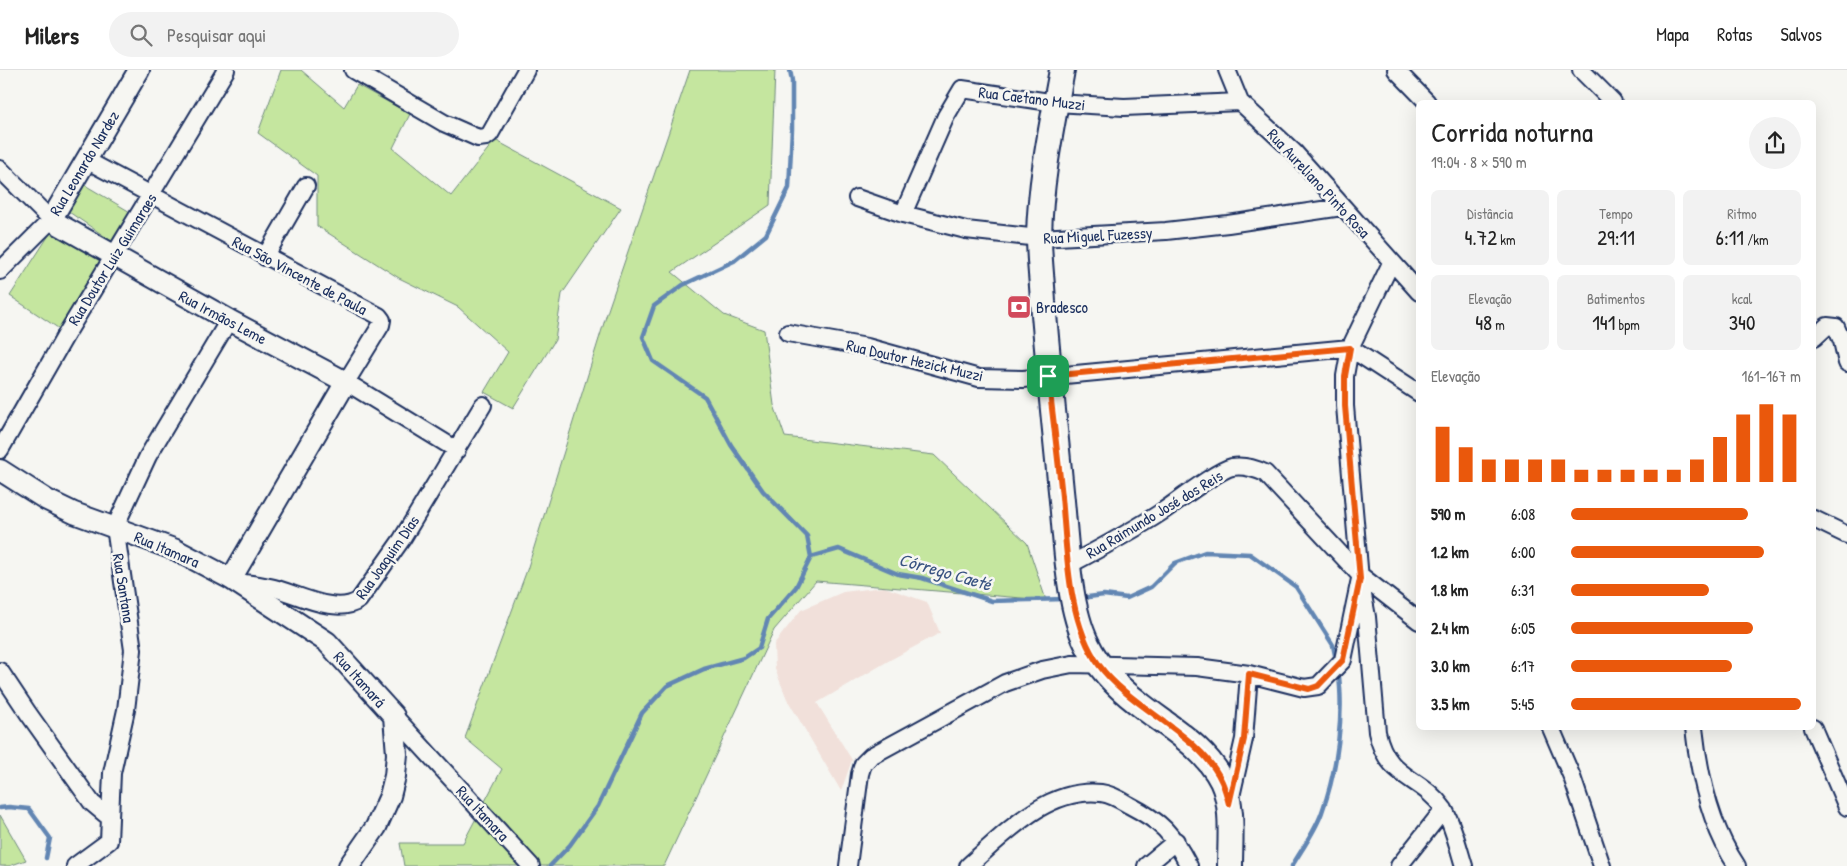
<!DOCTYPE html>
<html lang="pt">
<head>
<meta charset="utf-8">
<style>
	body { margin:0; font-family:"Patrick Hand",sans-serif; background:#f2f2f2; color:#222; height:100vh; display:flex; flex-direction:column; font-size:19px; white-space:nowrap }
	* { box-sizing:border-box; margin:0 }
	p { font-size:16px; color:#767676 }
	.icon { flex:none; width:28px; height:28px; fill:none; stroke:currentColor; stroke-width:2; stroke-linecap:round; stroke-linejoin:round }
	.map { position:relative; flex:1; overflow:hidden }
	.panel { position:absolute; left:1416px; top:30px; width:400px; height:630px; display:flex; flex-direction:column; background:#fff; border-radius:8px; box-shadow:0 5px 20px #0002 }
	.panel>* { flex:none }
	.pin { position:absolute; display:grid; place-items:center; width:42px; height:42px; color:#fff; margin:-21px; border-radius:10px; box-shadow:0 2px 8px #0006 }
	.round { display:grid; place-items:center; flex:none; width:52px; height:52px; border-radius:26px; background:#f2f2f2 }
	.overview { display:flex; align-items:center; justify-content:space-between; height:85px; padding:0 15px }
	h1 { font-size:28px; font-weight:600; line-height:38px }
	.stats { display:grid; grid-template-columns:repeat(3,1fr); gap:8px; height:85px; padding:5px 15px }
	.stats div { display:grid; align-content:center; border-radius:8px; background:#f2f2f2; text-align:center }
	.stats b { font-size:21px; font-weight:600 }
	.stats small { font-size:14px; font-weight:400 }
	.stats p { font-size:14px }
	.chart { height:140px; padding:10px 15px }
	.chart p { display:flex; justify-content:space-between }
	.chart svg { width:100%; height:90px; margin-top:5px; stroke:#ea580c; stroke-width:6 }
	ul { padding:0 15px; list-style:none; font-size:16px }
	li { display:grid; grid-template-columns:80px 60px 1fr; align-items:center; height:38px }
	li i { height:12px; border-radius:6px; background:#ea580c }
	header { display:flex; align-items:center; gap:30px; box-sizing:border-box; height:70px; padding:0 25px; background:#fff; border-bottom:1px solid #e0e0e0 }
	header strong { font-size:24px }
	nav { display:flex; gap:28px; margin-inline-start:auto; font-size:18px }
	.search { width:350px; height:45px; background:#f2f2f2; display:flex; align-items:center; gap:12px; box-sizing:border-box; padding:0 18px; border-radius:28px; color:#767676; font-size:19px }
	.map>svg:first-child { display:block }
	.built { fill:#f1e0da }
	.green { fill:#c5e69f; stroke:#708a7e }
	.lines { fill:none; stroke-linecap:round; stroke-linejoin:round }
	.stream { stroke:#6286b3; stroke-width:4.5 }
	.minor-casing { stroke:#1b2f5e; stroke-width:20 }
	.tertiary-casing { stroke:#1b2f5e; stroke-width:24 }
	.secondary-casing { stroke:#1b2f5e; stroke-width:28 }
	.minor { stroke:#f6f6f2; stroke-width:16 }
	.tertiary { stroke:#f6f6f2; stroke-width:20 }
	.secondary { stroke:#f6f6f2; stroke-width:24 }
	.route-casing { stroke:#fff; stroke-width:10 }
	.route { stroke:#ea580c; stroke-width:6 }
	.labels { text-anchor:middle; stroke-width:5; stroke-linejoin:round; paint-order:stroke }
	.street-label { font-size:16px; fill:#1b2f5e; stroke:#f6f6f2 }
	.poi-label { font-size:16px; fill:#1b2f5e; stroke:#f6f6f2; text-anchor:start }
	.water-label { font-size:18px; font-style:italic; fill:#395382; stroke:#f6f6f2 }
</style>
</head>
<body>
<header>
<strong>Milers</strong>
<div class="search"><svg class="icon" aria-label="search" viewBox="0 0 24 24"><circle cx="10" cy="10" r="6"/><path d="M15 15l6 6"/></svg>Pesquisar aqui</div>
<nav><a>Mapa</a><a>Rotas</a><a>Salvos</a></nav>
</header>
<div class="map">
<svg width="1847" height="796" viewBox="0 0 1847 796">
	<rect width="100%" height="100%" fill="#f6f6f2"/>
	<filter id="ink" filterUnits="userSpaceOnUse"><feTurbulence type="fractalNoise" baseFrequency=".02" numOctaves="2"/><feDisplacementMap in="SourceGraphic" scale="10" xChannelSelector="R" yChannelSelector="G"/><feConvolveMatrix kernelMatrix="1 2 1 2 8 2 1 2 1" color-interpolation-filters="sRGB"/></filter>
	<g filter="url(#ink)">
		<path class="built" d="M 884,517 L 927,532 L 940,563 L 890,590 L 817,633 L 852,690 L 841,721 L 787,629 L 775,599 L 774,574 L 801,540 L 843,522 Z"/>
		<path class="green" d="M 281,0 L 301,0 L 344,37 L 357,15 L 410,44 L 393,78 L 451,126 L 495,70 L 621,138 L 562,224 L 555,270 L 513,338 L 484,322 L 508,282 L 458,237 L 399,208 L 317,156 L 317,106 L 258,63 Z
			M 690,0 L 775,0 L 770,135 L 672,202 L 724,245 L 764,260 L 774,335 L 785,367 L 934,385 L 1027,473 L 1046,530 L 816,511 L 774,560 L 664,796 L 404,796 L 400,773 L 463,773 L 502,699 L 465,668 L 527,500 L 608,240 Z
			M 83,114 L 137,146 L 116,174 L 66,140 Z
			M 53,159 L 102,190 L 61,260 L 10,226 Z
			M 0,745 L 26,790 L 9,796 L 0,796 Z"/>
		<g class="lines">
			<path class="stream" d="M 790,0 L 792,11 L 792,59 L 789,118 L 766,165 L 734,191 L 683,215 L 654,236 L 643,267 L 653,291 L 705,327 L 731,375 L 763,421 L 807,466 L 811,487
				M 1080,528 L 1104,525 L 1127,528 L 1151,517 L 1175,493 L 1205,482 L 1250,484 L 1296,517 L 1333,575 L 1336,590
				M 0,738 L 9,737 L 29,739 L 50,768 L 46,788
				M 550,796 L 570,775 L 598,736 L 642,643 L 667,616 L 704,599 L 744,588 L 759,578 L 768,549 L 796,517 L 811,487 L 839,479 L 898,504 L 922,508 L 992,531 L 1065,529
				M 1292,796 C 1302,779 1316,760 1322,742 C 1337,701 1345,643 1338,600"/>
			<defs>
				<path id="minor" d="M 353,0 L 444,53 L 478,68 L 486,67 L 490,64 L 526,0
					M 1227,0 L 1240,32 L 1294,82 L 1419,222
					M 1396,0 L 1427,32
					M 1581,0 L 1613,32
					M 86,90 L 379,246 L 382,250 L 381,255 L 346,312 L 457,380
					M 0,99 L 51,150 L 0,201
					M 857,128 L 903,144 L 966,160 L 1039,168 L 1166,161 L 1228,154 L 1342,137
					M 903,144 L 946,46 L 962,19 L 1056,33 L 1124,37 L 1240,32
					M 265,187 L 306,116
					M 1391,193 L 1350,278 L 1345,306 L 1345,336 L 1360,509 L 1367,547 L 1377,662 C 1387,710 1421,706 1443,738 C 1452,751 1459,780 1464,796
					M 788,263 L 867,277 L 979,308 L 1023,309 L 1350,278 L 1419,323
					M 1814,268 L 1827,256 L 1836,257 L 1842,271 L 1847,293
					M 0,380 L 67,263 L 226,0
					M 1814,449 L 1847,465
					M 1069,495 C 1101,478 1133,461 1163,441 C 1178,431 1216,401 1232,397 C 1244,395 1254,398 1265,403 L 1360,505 L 1419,551
					M 239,512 C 250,514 262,515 274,518 C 297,524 337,546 359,530 L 402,469 L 483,335
					M 0,601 L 28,643 L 92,733 L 110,748
					M 394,646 L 531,796
					M 1551,658 L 1572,707 L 1602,796
					M 1694,658 C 1699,704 1711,757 1737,796
					M 1813,658 L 1847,737
					M 1230,731 L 1244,669 L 1249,604
					M 75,796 L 109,771 L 112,703 L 126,640 L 133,580 L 115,457 L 148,386 L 229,250
					M 848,796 L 860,704 L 863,694 L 871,686 L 1005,613 L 1042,600 L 1072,594 L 1197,597 L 1249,604 L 1304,618 L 1318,616 L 1343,590 L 1360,509
					M 968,796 C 1005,764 1047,717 1101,723 C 1110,724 1121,730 1129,735 C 1162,752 1172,763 1189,796
					M 1146,796 L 1176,771
					M 1399,796 L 1444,739"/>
				<path id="tertiary" d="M 139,0 L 51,150 L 229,250 L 346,312 L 231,509
					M 0,400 L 47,430 L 74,443 L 176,480 L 231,509 L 327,572 L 394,646 L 397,684 L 395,706 L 390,726 L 376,757 L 349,796"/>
				<path id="secondary" d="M 1062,0 C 1052,55 1040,111 1039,167 C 1039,188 1042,210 1043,232 C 1048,295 1055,358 1061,421 C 1066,466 1067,534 1087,574 C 1098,597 1116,616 1137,632 C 1166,656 1204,675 1222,711 C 1234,736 1230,769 1230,796"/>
			</defs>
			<use href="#minor" class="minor-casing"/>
			<use href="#tertiary" class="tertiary-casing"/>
			<use href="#secondary" class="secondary-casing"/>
			<use href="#minor" class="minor"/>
			<use href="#tertiary" class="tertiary"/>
			<use href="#secondary" class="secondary"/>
		</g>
	</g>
	<g class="lines" filter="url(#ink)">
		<defs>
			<path id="route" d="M 1350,278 L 1345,306 L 1345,336 L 1360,509 L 1343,590 L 1318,616 L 1309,619 L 1249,604 L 1244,669 L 1229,734 C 1227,726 1225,719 1222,712 C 1201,664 1131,639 1099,595 C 1067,551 1067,480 1062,427 C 1058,387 1053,347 1048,306 Z"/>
		</defs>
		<use href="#route" class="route-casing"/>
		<use href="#route" class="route"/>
	</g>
	<defs>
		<symbol id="bank-square" viewBox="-11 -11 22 22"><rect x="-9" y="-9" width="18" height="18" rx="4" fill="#d1495b" stroke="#f6f6f2"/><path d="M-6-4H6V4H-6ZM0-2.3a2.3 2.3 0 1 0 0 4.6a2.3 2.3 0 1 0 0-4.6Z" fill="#fff"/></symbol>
	</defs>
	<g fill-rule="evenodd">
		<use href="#bank-square" x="1005" y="223" width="28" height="28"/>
	</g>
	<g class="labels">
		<g class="street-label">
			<text transform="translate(1032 28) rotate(7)" y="6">Rua Caetano Muzzi</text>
			<text transform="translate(84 93) rotate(-59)" y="6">Rua Leonardo Nardez</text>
			<text transform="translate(1319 113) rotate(47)" y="6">Rua Aureliano Pinto Rosa</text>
			<text transform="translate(1098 165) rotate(-3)" y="6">Rua Miguel Fuzessy</text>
			<text transform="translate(112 189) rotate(-58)" y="6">Rua Doutor Luiz Guimaraes</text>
			<text transform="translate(300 205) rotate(28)" y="6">Rua São Vincente de Paula</text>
			<text transform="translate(223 247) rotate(28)" y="6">Rua Irmãos Leme</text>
			<text transform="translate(915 290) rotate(13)" y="6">Rua Doutor Hezick Muzzi</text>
			<text transform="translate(1154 444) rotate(-31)" y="6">Rua Raimundo José dos Reis</text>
			<text transform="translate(167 479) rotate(23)" y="6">Rua Itamara</text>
			<text transform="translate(387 487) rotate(-55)" y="6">Rua Joaquim Dias</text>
			<text transform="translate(124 518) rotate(81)" y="6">Rua Santana</text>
			<text transform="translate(360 609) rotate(48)" y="6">Rua Itamará</text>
			<text transform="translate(483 743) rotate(47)" y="6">Rua Itamara</text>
		</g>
		<g class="poi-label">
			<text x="1036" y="243">Bradesco</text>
		</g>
		<g class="water-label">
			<text transform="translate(945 502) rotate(16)" y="6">Córrego Caeté</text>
		</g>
	</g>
</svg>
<div class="pin" style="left:1048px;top:306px;background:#1e9e55"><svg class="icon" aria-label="arrive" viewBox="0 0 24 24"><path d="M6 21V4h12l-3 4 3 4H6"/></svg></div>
<section class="panel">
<div class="overview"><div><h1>Corrida noturna</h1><p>19:04 · 8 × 590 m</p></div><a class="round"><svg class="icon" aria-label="share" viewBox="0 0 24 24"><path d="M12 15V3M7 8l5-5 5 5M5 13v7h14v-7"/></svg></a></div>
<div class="stats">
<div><p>Distância</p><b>4.72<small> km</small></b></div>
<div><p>Tempo</p><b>29:11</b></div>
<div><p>Ritmo</p><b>6:11<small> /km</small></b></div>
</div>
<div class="stats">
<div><p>Elevação</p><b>48<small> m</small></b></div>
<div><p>Batimentos</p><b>141<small> bpm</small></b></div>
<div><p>kcal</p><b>340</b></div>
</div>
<div class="chart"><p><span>Elevação</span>161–167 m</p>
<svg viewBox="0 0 160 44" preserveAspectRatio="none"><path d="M5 44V17M15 44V27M25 44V33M35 44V33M45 44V33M55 44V33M65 44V38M75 44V38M85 44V38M95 44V38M105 44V38M115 44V33M125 44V22M135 44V11M145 44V6M155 44V11"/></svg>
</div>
<ul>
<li><b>590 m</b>6:08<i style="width:77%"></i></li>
<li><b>1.2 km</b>6:00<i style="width:84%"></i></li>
<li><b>1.8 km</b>6:31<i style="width:60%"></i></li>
<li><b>2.4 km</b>6:05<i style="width:79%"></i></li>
<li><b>3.0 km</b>6:17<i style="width:70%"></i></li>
<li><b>3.5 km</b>5:45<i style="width:100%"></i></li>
</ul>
</section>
</div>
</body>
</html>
